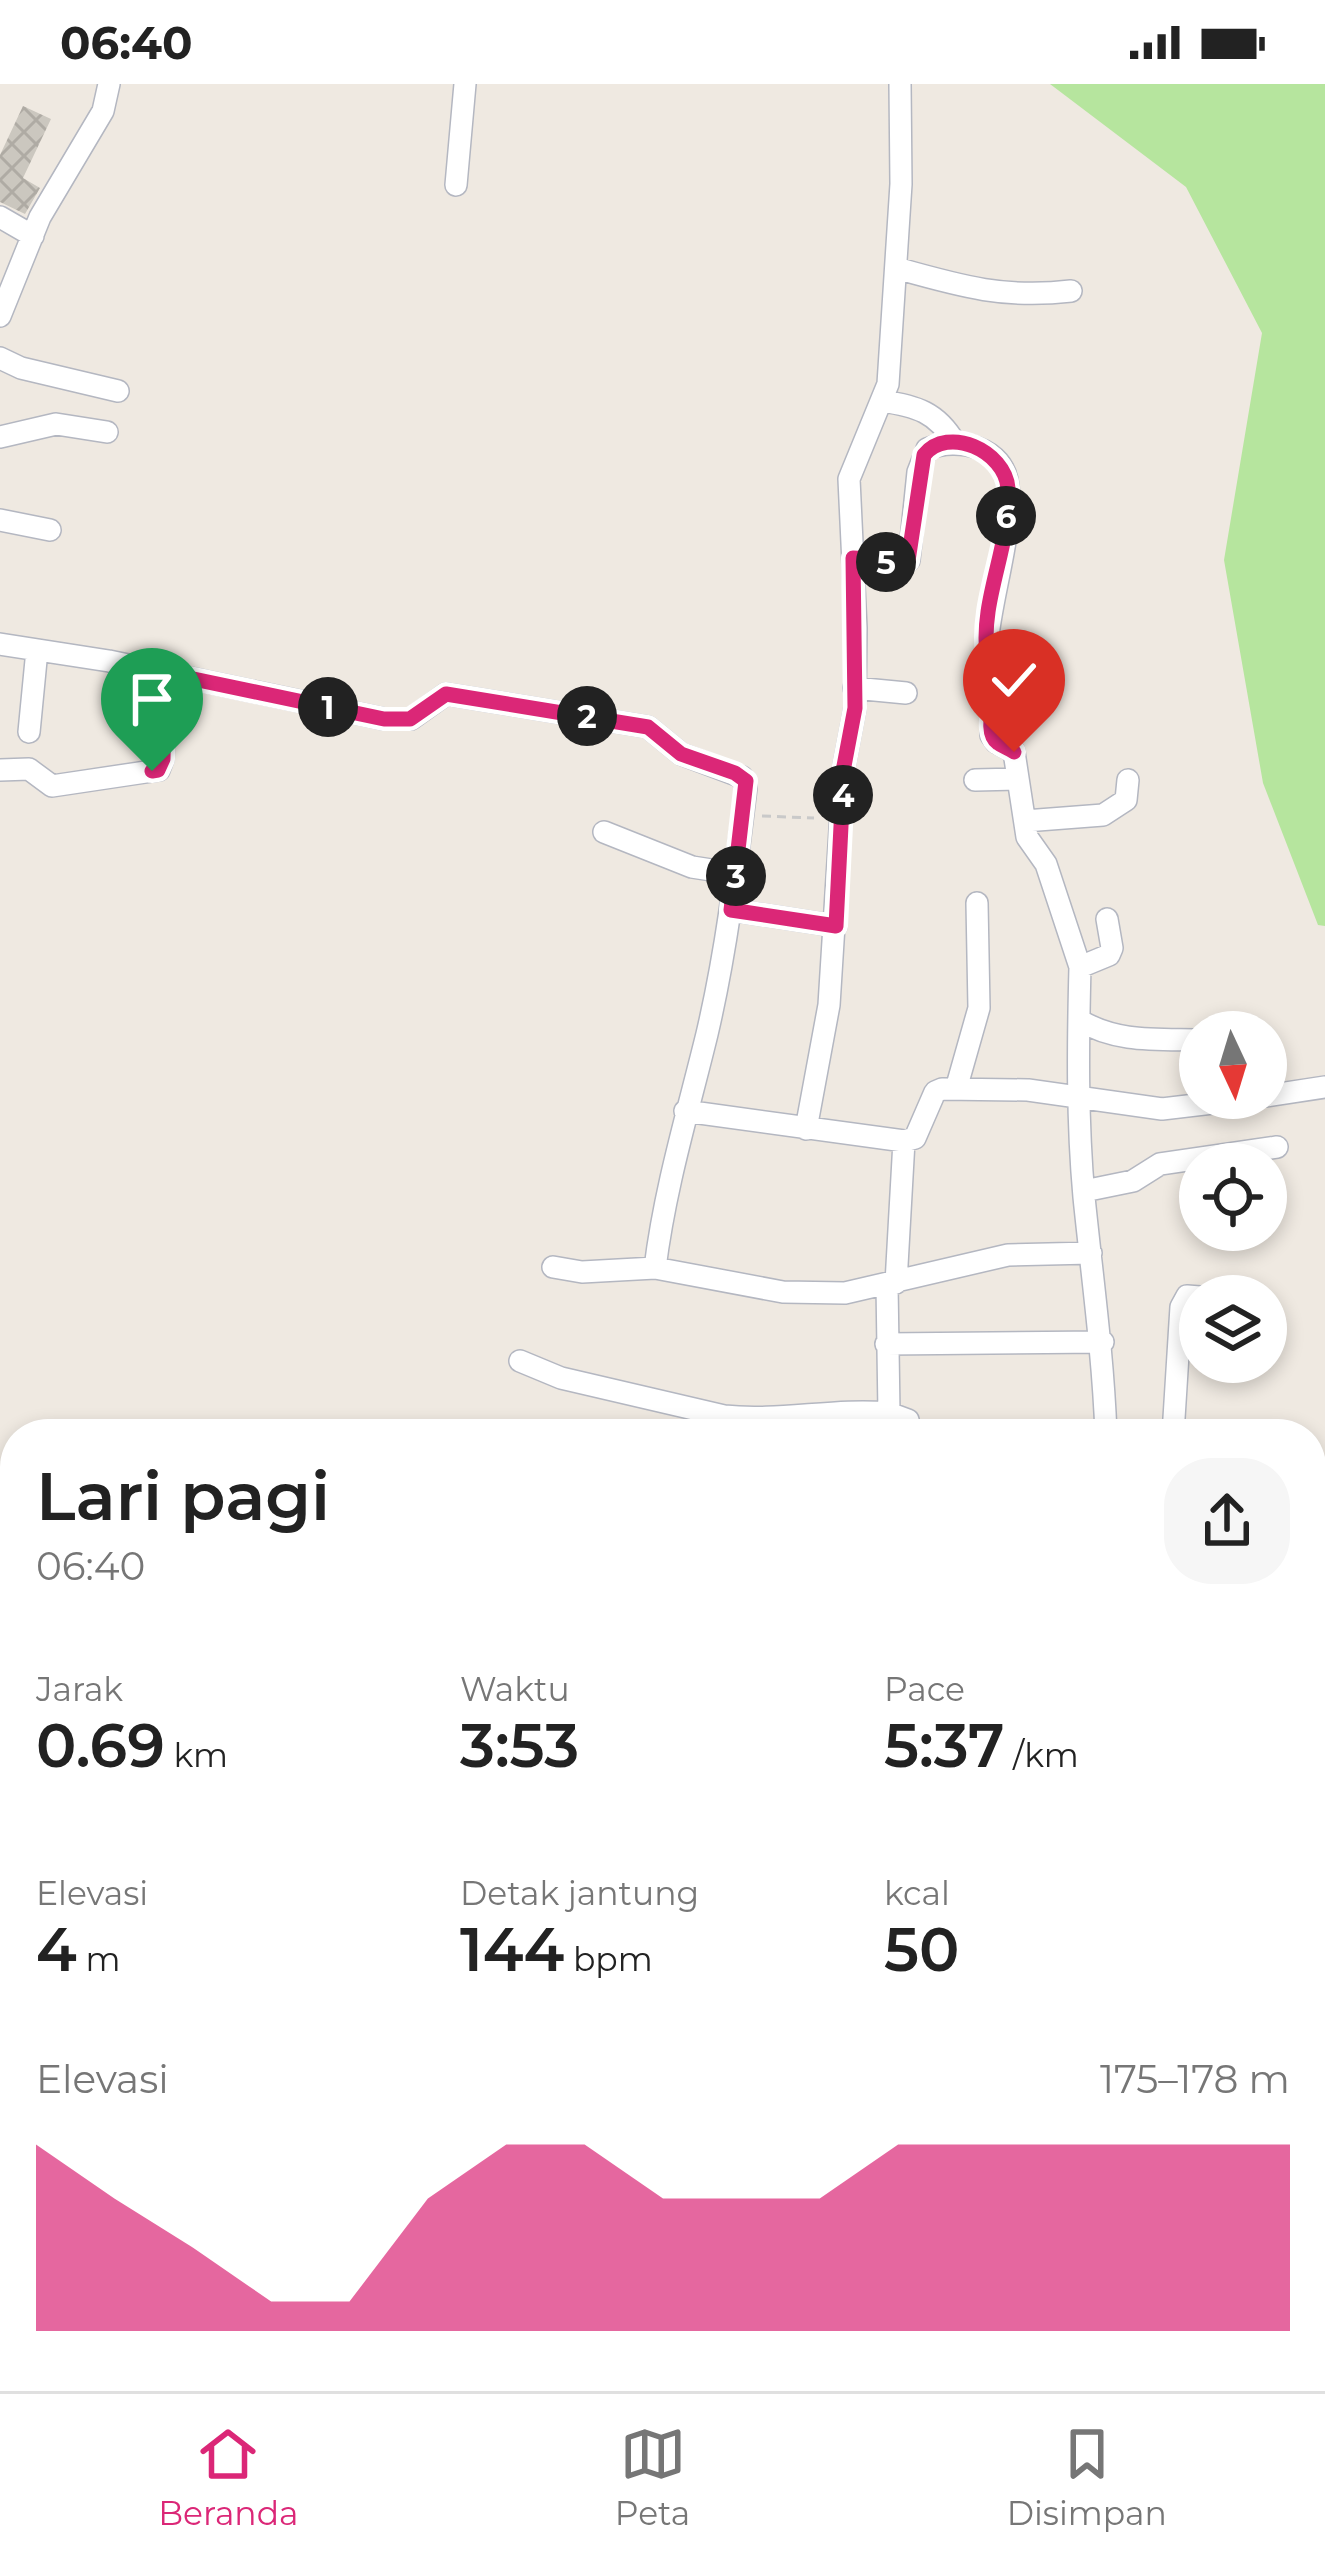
<!DOCTYPE html>
<html lang="id">
<head>
<meta charset="utf-8">
<style>
	body { margin:0; font-family:Montserrat,sans-serif; background:#f6f6f6; color:#222; height:100vh; display:flex; flex-direction:column; font-size:45px; white-space:nowrap }
	* { box-sizing:border-box; margin:0 }
	p { font-size:39px; color:#767676 }
	.icon { flex:none; width:66px; height:66px; fill:none; stroke:currentColor; stroke-width:2; stroke-linecap:round; stroke-linejoin:round }
	.map { position:relative; flex:1; overflow:hidden }
	.details { position:absolute; left:0px; top:1335px; width:1326px; height:972px; display:flex; flex-direction:column; background:#fff; border-radius:48px 48px 0 0; box-shadow:0 6px 18px #0003 }
	.details>* { flex:none }
	.needle { width:78px; rotate:176deg }
	.tools { position:absolute; left:1179px; top:927px; display:grid; gap:24px }
	.tools a { display:grid; place-items:center; width:108px; height:108px; border-radius:50%; background:#fff; box-shadow:0 6px 18px #0003; font-size:60px }
	.pin { position:absolute; display:grid; place-items:center; width:102px; height:102px; color:#fff; margin:-123px -51px; border-radius:50% 50% 50% 0; rotate:-45deg; box-shadow:0 0 12px #0007 }
	.pin .icon { rotate:45deg }
	.km { position:absolute; width:60px; height:60px; margin:-30px; border-radius:50%; background:#222; color:#fff; font-size:33px; line-height:60px; text-align:center }
	.round { display:grid; place-items:center; flex:none; width:126px; height:126px; border-radius:48px; background:#f6f6f6 }
	.overview { display:flex; align-items:center; justify-content:space-between; height:204px; padding:0 36px }
	h1 { font-size:66px; font-weight:600; line-height:90px }
	.stats { display:grid; grid-template-columns:repeat(3,1fr); gap:18px; height:204px; padding:12px 36px }
	.stats div { display:grid; align-content:center }
	.stats b { font-size:60px; font-weight:600 }
	.stats small { font-size:33px; font-weight:400 }
	.stats p { font-size:33px }
	.chart { height:336px; padding:24px 36px }
	.chart p { display:flex; justify-content:space-between }
	.chart svg { width:100%; height:216px; margin-top:12px; fill:#db2777; opacity:.7 }
	.status { display:flex; justify-content:space-between; align-items:center; height:84px; padding:0 60px; background:#fff; direction:ltr }
	.status svg { height:33px; fill:currentColor }
	.tab-bar { display:flex; justify-content:space-around; align-items:center; height:168px; border-top:3px solid #e0e0e0; background:#fff; font-size:33px; color:#767676 }
	.tab-bar a { display:grid; justify-items:center; gap:6px }
	.tab-bar .on { color:#db2777 }
	.map>svg:first-child { display:block }
	.grass { fill:#b6e59e }
	.building { fill:url(#building-cross-hatch) }
	.lines { fill:none; stroke-linecap:round; stroke-linejoin:round }
	.minor-casing { stroke:#b4b7c1; stroke-width:24 }
	.path { stroke:#c9c9c9; stroke-width:3; stroke-dasharray:9 6; stroke-linecap:butt }
	.minor { stroke:#fff; stroke-width:21 }
	.route-casing { stroke:#fff; stroke-width:24 }
	.route { stroke:#db2777; stroke-width:15 }
</style>
</head>
<body>
<div class="status"><b>06:40</b><svg viewBox="0 0 49 12"><path d="M0 12V9h3v3zM5 12V6h3v6zM10 12V3h3v9zM15 12V0h3v12zM26 1h20v11H26zM47 4h2v5h-2z"/></svg></div>
<div class="map">
<svg width="1325" height="2307" viewBox="0 0 1325 2307">
	<defs>
		<pattern id="building-cross-hatch" width="8" height="8" patternUnits="userSpaceOnUse" patternTransform="scale(3)"><rect width="8" height="8" fill="#cbc7bf"/><path d="M0 0l8 8M0 8l8-8" fill="none" stroke="#afaba4"/></pattern>
	</defs>
	<rect width="100%" height="100%" fill="#efe9e1"/>
	<path class="grass" d="M 1050,0 L 1325,0 L 1325,842 L 1318,841 L 1263,699 L 1224,476 L 1262,249 L 1186,103 Z"/>
	<path class="building" d="M 23,22 L 51,35 L 23,94 L 40,104 L 25,130 L 0,118 L 0,71 Z"/>
	<g class="lines">
		<defs>
			<path id="minor" d="M 456,101 L 465,0
				M 0,133 L 33,152
				M 896,184 C 960,202 1004,215 1071,207
				M 0,232 L 40,133 L 103,27 L 109,0
				M 0,274 L 21,284 L 118,307
				M 882,317 C 916,322 937,328 955,359
				M 0,353 L 56,340 L 107,348
				M 0,436 L 50,446
				M 853,474 L 901,479 L 909,476 L 918,388 L 927,365 C 958,353 1004,362 1008,402 C 1013,450 991,511 987,561 L 987,575 L 996,600 L 991,651 L 996,658 L 1014,668 L 1027,753 L 1046,780 L 1080,883
				M 0,560 L 109,577 L 384,635 L 411,635 L 446,610 L 648,643 L 681,670 L 742,693 L 746,704 C 736,787 726,869 707,950 C 688,1028 665,1103 655,1184
				M 854,604 L 906,609
				M 29,648 L 37,566
				M 0,686 L 29,685 L 52,702 L 159,686 L 163,675 L 165,589
				M 975,696 L 1018,695
				M 1025,737 L 1103,731 L 1126,716 L 1128,696
				M 604,748 L 692,783 L 737,790
				M 731,826 L 836,842
				M 1079,936 C 1117,959 1157,955 1200,956
				M 956,1005 L 979,924 L 977,819
				M 1266,1012 L 1325,1003
				M 685,1027 L 904,1057 L 915,1054 L 935,1008 L 942,1005 L 1028,1006 L 1162,1025 L 1255,1014
				M 806,1045 L 829,921 L 844,682 L 855,624 L 856,544 L 849,395 L 888,300 L 901,100 L 900,0
				M 1084,1107 L 1133,1097 L 1160,1080 L 1277,1063
				M 553,1183 L 582,1188 L 655,1184 L 783,1208 L 845,1209 L 1008,1171 L 1091,1169
				M 896,1199 L 904,1057
				M 887,1201 L 889,1329 L 908,1336 L 911,1350
				M 886,1260 L 1103,1258
				M 520,1277 L 561,1294 L 724,1332 C 779,1338 834,1324 889,1329
				M 1106,1350 C 1103,1270 1092,1192 1084,1113 C 1077,1037 1078,959 1080,883 L 1109,871 L 1112,864 L 1107,835
				M 1173,1350 L 1181,1223 L 1187,1212 L 1200,1213
				M 1311,2055 L 1325,2057
				M 1311,2110 L 1325,2111
				M 0,2238 L 3,2238
				M 899,2292 L 900,2307
				M 1147,2307 L 1148,2292"/>
		</defs>
		<use href="#minor" class="minor-casing"/>
		<path class="path" d="M 762,732 L 814,734"/>
		<use href="#minor" class="minor"/>
	</g>
	<g class="lines">
		<defs>
			<path id="route" d="M 152,687 L 158,686 L 163,675 L 165,589 L 384,635 L 410,635 L 446,610 L 648,643 L 681,670 L 735,689 L 746,697 L 731,826 L 836,842 L 844,682 L 855,624 L 853,474 L 908,477 L 924,371 C 948,341 1005,367 1008,404 C 1012,460 980,515 987,570 C 988,580 994,587 995,597 C 998,613 982,648 998,659 C 1003,663 1009,664 1014,668"/>
		</defs>
		<use href="#route" class="route-casing"/>
		<use href="#route" class="route"/>
	</g>
</svg>
<div class="tools">
<a><svg class="needle" viewBox="-14 -14 28 28"><path d="M0-13l5 13h-10z" fill="#e53935"/><path d="M0 13l5-13h-10z" fill="#767676"/></svg></a>
<a><svg class="icon" aria-label="locate" viewBox="0 0 24 24"><circle cx="12" cy="12" r="6"/><path d="M12 2v4M12 18v4M2 12h4M18 12h4"/></svg></a>
<a><svg class="icon" aria-label="layers" viewBox="0 0 24 24"><path d="M12 4l9 5-9 5-9-5zM3 14l9 5 9-5"/></svg></a>
</div>
<div class="pin" style="left:152px;top:687px;background:#1e9e55"><svg class="icon" aria-label="arrive" viewBox="0 0 24 24"><path d="M6 21V4h12l-3 4 3 4H6"/></svg></div>
<div class="pin" style="left:1014px;top:668px;background:#d93025"><svg class="icon" aria-label="check" viewBox="0 0 24 24"><path d="M5 12l5 5 9-10"/></svg></div>
<b class="km" style="left:328px;top:623px">1</b>
<b class="km" style="left:587px;top:632px">2</b>
<b class="km" style="left:736px;top:792px">3</b>
<b class="km" style="left:843px;top:711px">4</b>
<b class="km" style="left:886px;top:478px">5</b>
<b class="km" style="left:1006px;top:432px">6</b>
<section class="details">
<div class="overview"><div><h1>Lari pagi</h1><p>06:40</p></div><a class="round"><svg class="icon" aria-label="share" viewBox="0 0 24 24"><path d="M12 15V3M7 8l5-5 5 5M5 13v7h14v-7"/></svg></a></div>
<div class="stats">
<div><p>Jarak</p><b>0.69<small> km</small></b></div>
<div><p>Waktu</p><b>3:53</b></div>
<div><p>Pace</p><b>5:37<small> /km</small></b></div>
</div>
<div class="stats">
<div><p>Elevasi</p><b>4<small> m</small></b></div>
<div><p>Detak jantung</p><b>144<small> bpm</small></b></div>
<div><p>kcal</p><b>50</b></div>
</div>
<div class="chart"><p><span>Elevasi</span>175–178 m</p>
<svg viewBox="0 0 160 44" preserveAspectRatio="none"><path d="M0 44V6L10 17L20 27L30 38L40 38L50 17L60 6L70 6L80 17L90 17L100 17L110 6L120 6L130 6L140 6L150 6L160 6V44z"/></svg>
</div>
</section>
</div>
<nav class="tab-bar">
<a class="on"><svg class="icon" aria-label="home" viewBox="0 0 24 24"><path d="M3 11l9-7 9 7M6 9v11h12V9"/></svg>Beranda</a>
<a><svg class="icon" aria-label="map" viewBox="0 0 24 24"><path d="M3 6l6-2 6 2 6-2v14l-6 2-6-2-6 2zM9 4v14M15 6v14"/></svg>Peta</a>
<a><svg class="icon" aria-label="saved" viewBox="0 0 24 24"><path d="M7 4h10v16l-5-4-5 4z"/></svg>Disimpan</a>
</nav>
</body>
</html>
